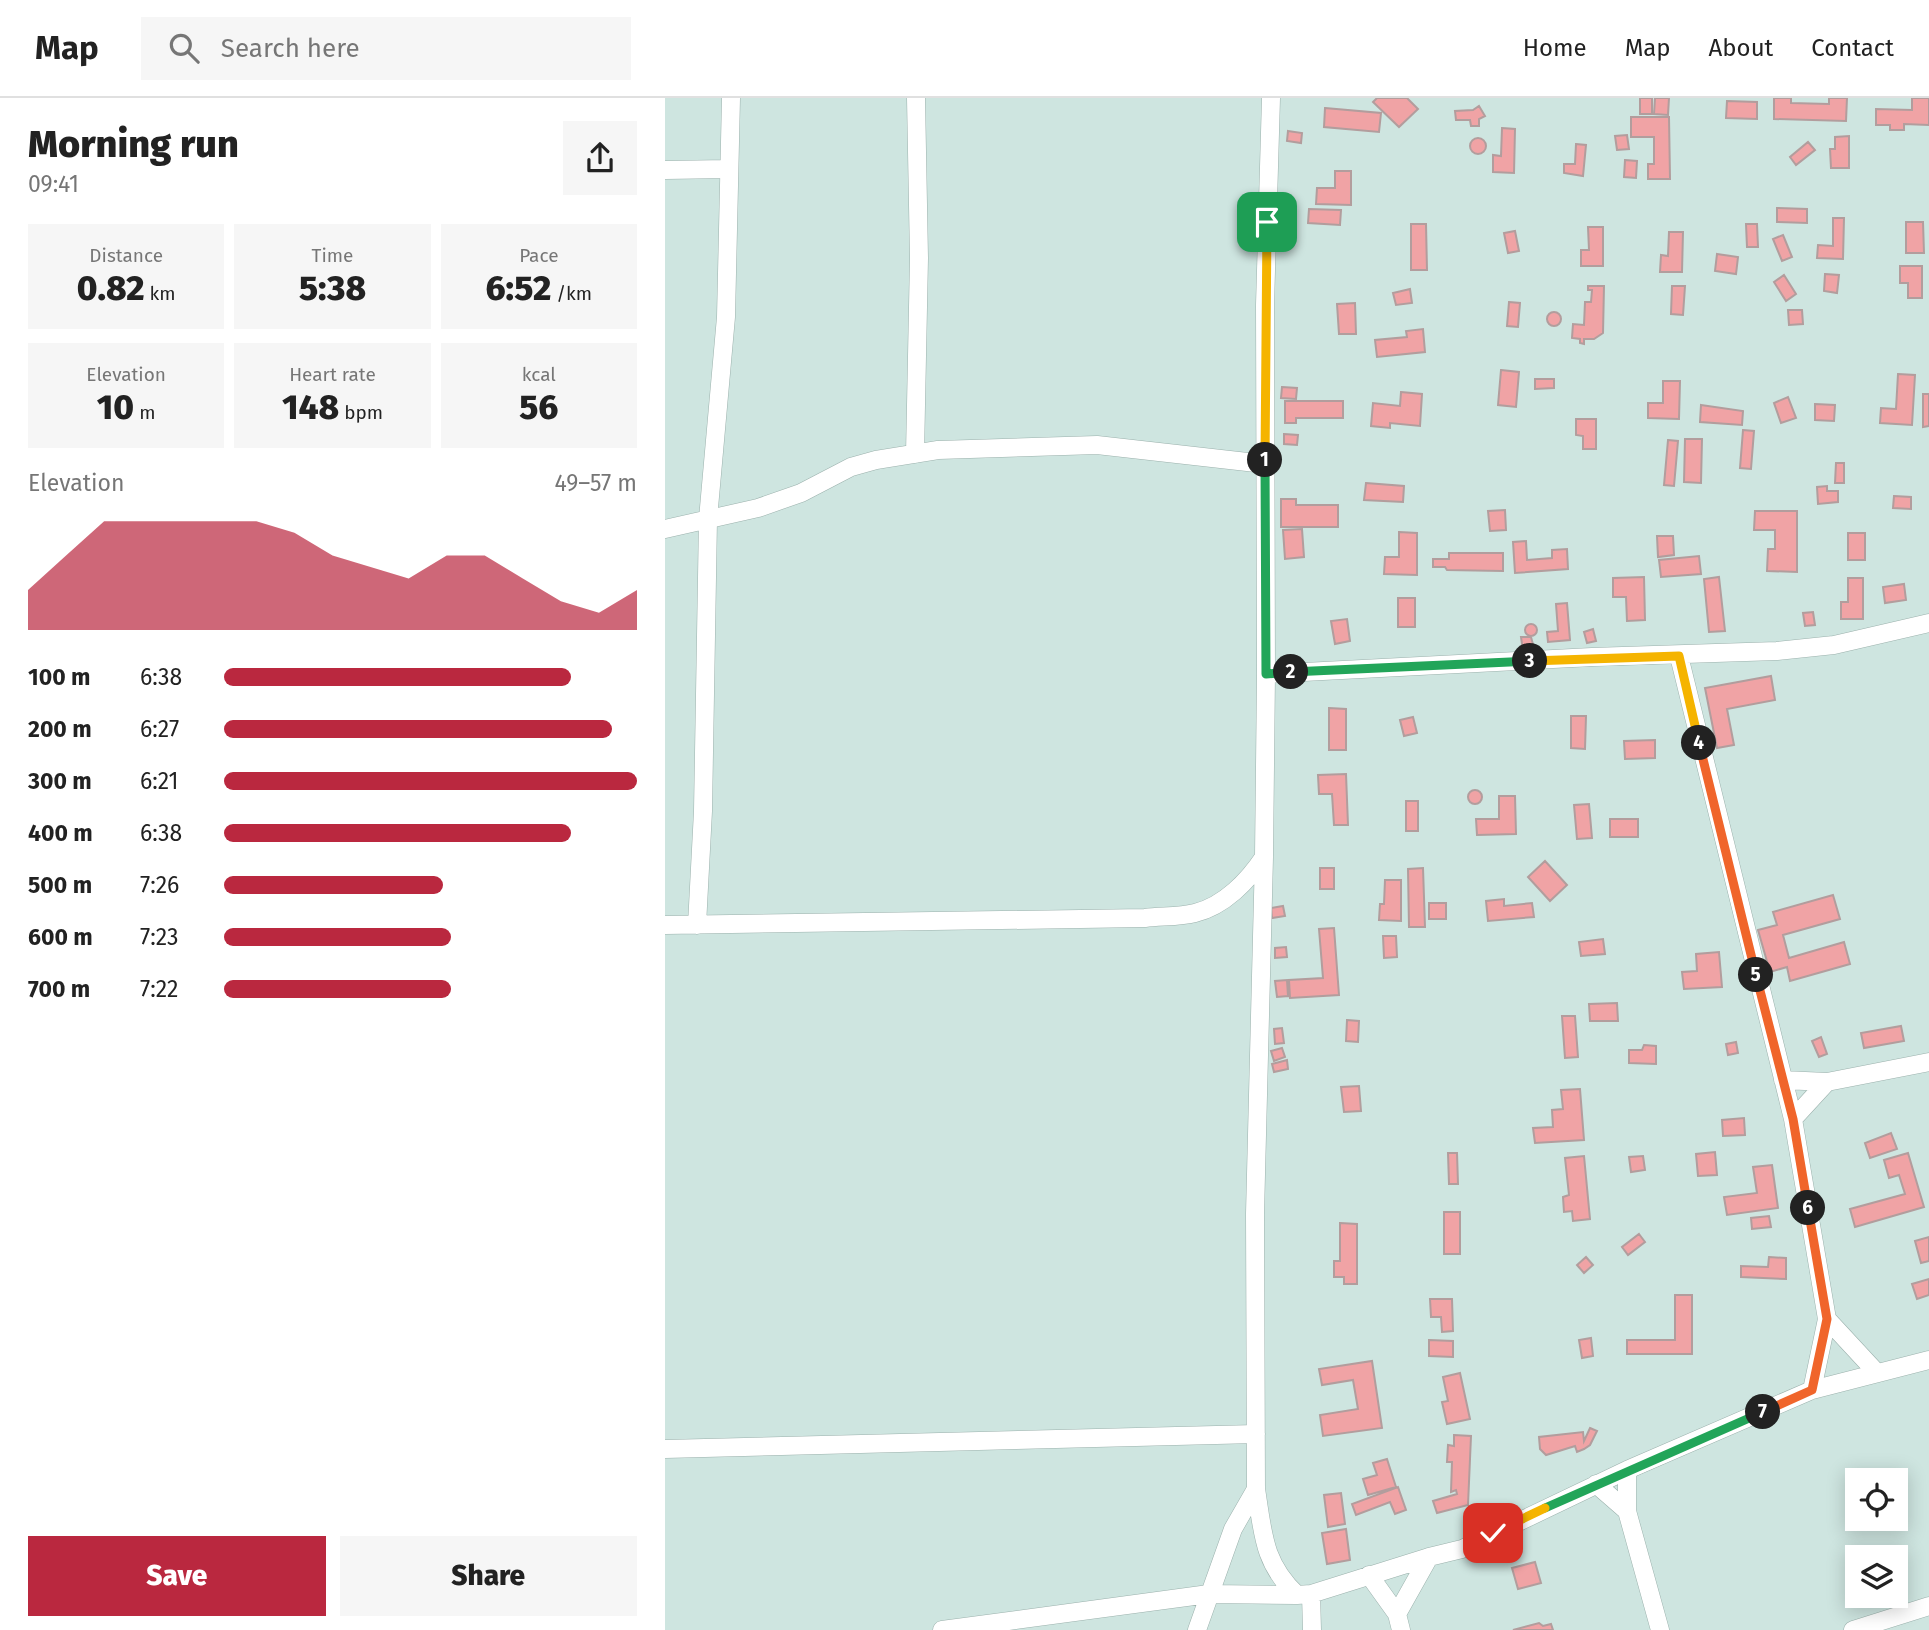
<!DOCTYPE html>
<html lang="en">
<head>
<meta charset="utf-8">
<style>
	body { margin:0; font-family:"Fira Sans",sans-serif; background:#f6f6f6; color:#222; height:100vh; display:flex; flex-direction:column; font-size:26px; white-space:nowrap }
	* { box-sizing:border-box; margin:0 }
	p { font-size:23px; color:#767676 }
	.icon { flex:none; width:38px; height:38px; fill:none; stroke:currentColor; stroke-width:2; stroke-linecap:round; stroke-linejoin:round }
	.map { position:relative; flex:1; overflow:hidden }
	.panel { display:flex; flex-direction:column; background:#fff; width:665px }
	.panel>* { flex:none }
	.controls { position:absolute; left:1180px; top:1370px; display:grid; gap:14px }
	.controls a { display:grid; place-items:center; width:63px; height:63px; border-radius:0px; background:#fff; box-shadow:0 4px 18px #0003; font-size:35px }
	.pin { position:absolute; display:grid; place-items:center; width:60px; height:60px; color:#fff; margin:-30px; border-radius:14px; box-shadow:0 4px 10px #0006 }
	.km { position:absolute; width:35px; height:35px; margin:-18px; border-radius:50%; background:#222; color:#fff; font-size:19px; line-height:35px; text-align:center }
	.round { display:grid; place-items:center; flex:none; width:74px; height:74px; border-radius:0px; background:#f6f6f6 }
	.headline { display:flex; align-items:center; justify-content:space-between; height:119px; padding:0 28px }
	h1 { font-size:38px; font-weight:800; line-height:52px }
	.figures { display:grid; grid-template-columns:repeat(3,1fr); gap:10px; height:119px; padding:7px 28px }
	.figures div { display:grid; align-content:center; border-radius:0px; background:#f6f6f6; text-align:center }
	.figures b { font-size:35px; font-weight:800 }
	.figures small { font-size:19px; font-weight:400 }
	.figures p { font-size:19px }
	.chart { height:196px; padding:14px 28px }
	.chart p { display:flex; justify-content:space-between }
	.chart svg { width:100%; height:126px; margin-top:7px; fill:#ba283f; opacity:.7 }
	.action { display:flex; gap:14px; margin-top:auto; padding:14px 28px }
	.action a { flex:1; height:80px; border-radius:0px; background:#ba283f; color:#fff; font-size:28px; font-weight:800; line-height:80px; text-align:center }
	.action a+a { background:#f6f6f6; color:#222 }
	ul { padding:0 28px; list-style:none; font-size:23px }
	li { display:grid; grid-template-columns:112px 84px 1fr; align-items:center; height:52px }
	li i { height:18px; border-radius:9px; background:#ba283f }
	header { display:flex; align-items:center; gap:42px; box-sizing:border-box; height:98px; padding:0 35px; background:#fff; border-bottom:2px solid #e0e0e0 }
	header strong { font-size:33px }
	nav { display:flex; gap:38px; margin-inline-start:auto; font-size:24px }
	.search { width:490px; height:63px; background:#f6f6f6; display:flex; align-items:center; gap:18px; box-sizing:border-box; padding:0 24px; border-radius:0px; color:#767676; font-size:26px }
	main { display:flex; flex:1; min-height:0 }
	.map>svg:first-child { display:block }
	.building { fill:#f0a3a5; stroke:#b29d9d; stroke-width:2 }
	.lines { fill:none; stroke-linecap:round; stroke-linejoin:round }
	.street-casing { stroke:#9bb1ac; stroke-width:19 }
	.street { stroke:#fff; stroke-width:18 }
	.split-1-casing { stroke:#fff; stroke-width:14 }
	.split-2-casing { stroke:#fff; stroke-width:14 }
	.split-3-casing { stroke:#fff; stroke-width:14 }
	.split-4-casing { stroke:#fff; stroke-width:14 }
	.split-5-casing { stroke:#fff; stroke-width:14 }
	.split-6-casing { stroke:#fff; stroke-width:14 }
	.split-7-casing { stroke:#fff; stroke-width:14 }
	.split-8-casing { stroke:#fff; stroke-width:14 }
	.split-9-casing { stroke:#fff; stroke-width:14 }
	.split-1 { stroke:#f5b400; stroke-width:9 }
	.split-2 { stroke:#22a559; stroke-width:9 }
	.split-3 { stroke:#22a559; stroke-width:9 }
	.split-4 { stroke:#f5b400; stroke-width:9 }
	.split-5 { stroke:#f0652b; stroke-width:9 }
	.split-6 { stroke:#f0652b; stroke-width:9 }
	.split-7 { stroke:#f0652b; stroke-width:9 }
	.split-8 { stroke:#22a559; stroke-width:9 }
	.split-9 { stroke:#f5b400; stroke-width:9 }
</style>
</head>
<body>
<header>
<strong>Map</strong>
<div class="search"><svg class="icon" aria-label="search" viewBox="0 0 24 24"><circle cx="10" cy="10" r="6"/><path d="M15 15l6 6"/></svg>Search here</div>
<nav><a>Home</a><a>Map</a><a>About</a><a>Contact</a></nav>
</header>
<main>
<section class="panel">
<div class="headline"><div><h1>Morning run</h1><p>09:41</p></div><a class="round"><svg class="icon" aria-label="share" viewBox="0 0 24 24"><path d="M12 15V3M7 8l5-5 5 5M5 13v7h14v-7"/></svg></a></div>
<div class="figures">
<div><p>Distance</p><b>0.82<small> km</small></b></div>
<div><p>Time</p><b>5:38</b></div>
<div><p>Pace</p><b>6:52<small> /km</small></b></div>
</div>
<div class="figures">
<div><p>Elevation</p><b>10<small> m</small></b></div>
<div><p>Heart rate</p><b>148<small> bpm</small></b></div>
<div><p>kcal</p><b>56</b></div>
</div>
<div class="chart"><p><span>Elevation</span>49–57 m</p>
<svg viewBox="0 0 160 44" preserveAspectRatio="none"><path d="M0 44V30L10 18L20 6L30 6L40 6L50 6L60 6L70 10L80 18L90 22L100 26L110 18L120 18L130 26L140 34L150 38L160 30V44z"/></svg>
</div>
<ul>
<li><b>100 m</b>6:38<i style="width:84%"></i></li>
<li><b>200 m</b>6:27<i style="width:94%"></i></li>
<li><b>300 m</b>6:21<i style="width:100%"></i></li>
<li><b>400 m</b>6:38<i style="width:84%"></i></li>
<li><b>500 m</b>7:26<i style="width:53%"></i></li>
<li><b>600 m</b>7:23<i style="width:55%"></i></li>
<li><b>700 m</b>7:22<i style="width:55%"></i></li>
</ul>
<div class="action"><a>Save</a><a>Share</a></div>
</section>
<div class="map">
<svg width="1264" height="1532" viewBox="0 0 1264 1532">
	<rect width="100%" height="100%" fill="#cee5e0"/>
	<path class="building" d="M 712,0 L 742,0 L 753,11 L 734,29 L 708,4 Z
		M 975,0 L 987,0 L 987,16 L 975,16 Z
		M 990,0 L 1004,0 L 1003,17 L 989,16 Z
		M 1109,0 L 1126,0 L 1126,5 L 1164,6 L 1164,0 L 1182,0 L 1181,23 L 1109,21 Z
		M 1247,0 L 1264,0 L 1264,27 L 1239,26 L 1239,32 L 1225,32 L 1225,27 L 1211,27 L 1211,11 L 1247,12 Z
		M 1062,3 L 1092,4 L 1092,21 L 1061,20 Z
		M 814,8 L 820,18 L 814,21 L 814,28 L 806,28 L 805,22 L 791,22 L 790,13 L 808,12 Z
		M 660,10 L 716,15 L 714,34 L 659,29 Z
		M 966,19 L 1004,19 L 1005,81 L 983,81 L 983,66 L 989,66 L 989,39 L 966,39 Z
		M 837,30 L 850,31 L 849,75 L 828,74 L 828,57 L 836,58 Z
		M 623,33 L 637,35 L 636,45 L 622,43 Z
		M 962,37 L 964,51 L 952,52 L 950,38 Z
		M 1184,38 L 1184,70 L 1166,70 L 1165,51 L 1170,51 L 1170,39 Z
		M805 48a8 8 0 1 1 16 0a8 8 0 1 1-16 0Z
		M 1143,44 L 1150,52 L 1131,67 L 1125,59 Z
		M 911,46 L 921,47 L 918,78 L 899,75 L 899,66 L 910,66 Z
		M 960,62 L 972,63 L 971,80 L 959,79 Z
		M 670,73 L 686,73 L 686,107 L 651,106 L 652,90 L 670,90 Z
		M 1112,110 L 1142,111 L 1142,125 L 1112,124 Z
		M 644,111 L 676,112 L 675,127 L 643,125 Z
		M 615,119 L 625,120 L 624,140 L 614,140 Z
		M 1168,120 L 1179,120 L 1178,161 L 1152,160 L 1153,147 L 1168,148 Z
		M 1241,124 L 1258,124 L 1259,155 L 1241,155 Z
		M 746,126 L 761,126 L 762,172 L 746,172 Z
		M 1081,126 L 1092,126 L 1093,149 L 1082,149 Z
		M 923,129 L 938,129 L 938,168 L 916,168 L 916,152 L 924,152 Z
		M 850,133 L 854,153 L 843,155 L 839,135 Z
		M 1004,134 L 1018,134 L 1017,174 L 995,174 L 996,157 L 1003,158 Z
		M 1118,137 L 1127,159 L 1117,163 L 1108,141 Z
		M 1052,156 L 1073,159 L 1071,176 L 1050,173 Z
		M 1235,168 L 1257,168 L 1257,200 L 1243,200 L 1243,185 L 1235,185 Z
		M 1160,176 L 1174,177 L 1172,195 L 1159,193 Z
		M 1119,177 L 1131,196 L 1121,203 L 1109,184 Z
		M 923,188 L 939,188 L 938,235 L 929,241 L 919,241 L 919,246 L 915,245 L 915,241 L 907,240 L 908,226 L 919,227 L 920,204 L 926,204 L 927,192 L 923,192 Z
		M 1007,188 L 1020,188 L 1018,217 L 1006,216 Z
		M 745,191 L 747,205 L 731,207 L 728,195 Z
		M 844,204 L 855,205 L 853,229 L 842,228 Z
		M 690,205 L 691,236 L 674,236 L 672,206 Z
		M 1123,212 L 1137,212 L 1138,226 L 1124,227 Z
		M882 221a7 7 0 1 1 14 0a7 7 0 1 1-14 0Z
		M 758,231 L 760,254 L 712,259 L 710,242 L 742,239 L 741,233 Z
		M 836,272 L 854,274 L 851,309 L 833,307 Z
		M 1233,276 L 1250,277 L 1247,327 L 1215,325 L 1216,310 L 1231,311 Z
		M 870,281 L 889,281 L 889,290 L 870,291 Z
		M 998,283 L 1015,283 L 1014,321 L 983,320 L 983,305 L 998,305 Z
		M 617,289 L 632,290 L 631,301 L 616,300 Z
		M 736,294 L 757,296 L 755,328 L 725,325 L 725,330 L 706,328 L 708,305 L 735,308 Z
		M 1258,296 L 1264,296 L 1264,328 L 1258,329 Z
		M 1123,299 L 1131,320 L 1116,325 L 1109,305 Z
		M 620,303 L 678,303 L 678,320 L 631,320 L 631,325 L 620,325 Z
		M 1150,306 L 1170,307 L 1169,323 L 1150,322 Z
		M 1036,307 L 1078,313 L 1077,327 L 1035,324 Z
		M 911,321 L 931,321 L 931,351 L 918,351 L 918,338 L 911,337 Z
		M 1078,332 L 1089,333 L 1086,371 L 1075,370 Z
		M 619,336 L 633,337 L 632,347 L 619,346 Z
		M 1020,341 L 1037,341 L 1036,385 L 1019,384 Z
		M 1003,342 L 1013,343 L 1009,388 L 999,387 Z
		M 1171,365 L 1179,365 L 1179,385 L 1170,385 Z
		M 701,385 L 739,388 L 738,404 L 699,402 Z
		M 1162,388 L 1162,393 L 1173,393 L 1173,404 L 1153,406 L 1152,389 Z
		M 1229,398 L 1246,399 L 1246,411 L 1228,410 Z
		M 616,401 L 631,401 L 631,407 L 673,407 L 673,429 L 616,429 Z
		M 840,412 L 841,432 L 825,433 L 823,413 Z
		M 1090,413 L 1132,413 L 1132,474 L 1102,473 L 1103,451 L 1110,451 L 1110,432 L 1089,432 Z
		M 637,431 L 639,459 L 620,461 L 618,432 Z
		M 734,434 L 752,435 L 752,477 L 719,476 L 720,459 L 734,459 Z
		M 1183,435 L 1200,435 L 1200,462 L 1183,462 Z
		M 992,438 L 1008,438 L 1009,457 L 993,459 Z
		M 861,443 L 862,462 L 887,460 L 887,452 L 902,451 L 903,471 L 850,475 L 848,444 Z
		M 784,455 L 838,455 L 838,473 L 782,472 L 780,469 L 768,469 L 768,461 L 784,461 Z
		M 1034,458 L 1036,476 L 996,479 L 994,462 Z
		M 979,479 L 980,522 L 962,523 L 961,499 L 948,499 L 948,480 Z
		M 1054,479 L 1060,533 L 1044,534 L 1039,481 Z
		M 1183,480 L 1198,480 L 1198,521 L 1176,521 L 1176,504 L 1183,504 Z
		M 1239,486 L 1241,502 L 1220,505 L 1218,489 Z
		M 733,500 L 750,500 L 750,529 L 733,529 Z
		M 902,505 L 905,542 L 883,544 L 882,534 L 893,533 L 891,506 Z
		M 1148,514 L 1150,527 L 1140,528 L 1138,515 Z
		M 682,521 L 685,543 L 670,546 L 666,523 Z
		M860 532a6 6 0 1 1 12 0a6 6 0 1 1-12 0Z
		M 928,531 L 931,543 L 922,545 L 919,534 Z
		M 856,539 L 866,539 L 869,550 L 858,553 Z
		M 1106,578 L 1110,602 L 1062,611 L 1069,647 L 1052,650 L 1040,590 Z
		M 664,610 L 681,611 L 681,652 L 664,652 Z
		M 906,618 L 921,618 L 920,651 L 906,650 Z
		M 748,619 L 752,635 L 739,638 L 735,622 Z
		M 990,642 L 990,660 L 960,661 L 959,643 Z
		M 681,676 L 683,727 L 669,727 L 667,696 L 654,696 L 653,677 Z
		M803 699a7 7 0 1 1 14 0a7 7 0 1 1-14 0Z
		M 834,698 L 850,698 L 851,736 L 812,737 L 811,721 L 834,721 Z
		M 741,703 L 753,703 L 753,733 L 741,733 Z
		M 924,706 L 927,740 L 912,741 L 909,707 Z
		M 945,721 L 973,721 L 973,739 L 945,739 Z
		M 880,763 L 902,787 L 885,803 L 863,779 Z
		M 655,770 L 669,770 L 669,791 L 655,791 Z
		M 758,770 L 760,829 L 744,829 L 743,771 Z
		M 720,782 L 736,782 L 736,823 L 714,822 L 715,806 L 719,806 Z
		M 1168,797 L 1175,821 L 1118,837 L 1124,860 L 1179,844 L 1185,866 L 1125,883 L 1122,869 L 1105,874 L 1093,832 L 1112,827 L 1108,814 Z
		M 839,801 L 839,808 L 867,805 L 869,819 L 823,823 L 821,803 Z
		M 764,805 L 781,805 L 781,821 L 764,821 Z
		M 618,808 L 620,818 L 607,820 L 606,810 Z
		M 669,830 L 674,897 L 625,900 L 624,882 L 658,880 L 654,831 Z
		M 718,838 L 731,838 L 732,859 L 719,860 Z
		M 938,841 L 940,856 L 916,858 L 914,844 Z
		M 621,849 L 622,859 L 610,860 L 610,850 Z
		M 1054,854 L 1057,889 L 1019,891 L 1017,874 L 1032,873 L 1031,856 Z
		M 622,882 L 623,898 L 612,899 L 610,883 Z
		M 952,905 L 953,923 L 925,923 L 924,906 Z
		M 897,918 L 910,918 L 913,959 L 900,960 Z
		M 682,922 L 694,923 L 693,944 L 681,943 Z
		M 1236,928 L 1239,943 L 1199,950 L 1196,935 Z
		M 617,930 L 619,945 L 610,946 L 609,931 Z
		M 1156,939 L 1162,956 L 1154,959 L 1147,943 Z
		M 1071,944 L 1073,955 L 1063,957 L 1061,946 Z
		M 979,947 L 991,948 L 991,966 L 964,965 L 964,952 L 977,952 Z
		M 617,950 L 620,959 L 609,963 L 606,953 Z
		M 622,962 L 623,971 L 609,974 L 607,966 Z
		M 694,988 L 696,1013 L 679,1014 L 676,989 Z
		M 915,991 L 919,1042 L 870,1045 L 868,1030 L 888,1029 L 887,1012 L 898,1011 L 896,992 Z
		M 1079,1020 L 1080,1037 L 1058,1038 L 1057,1022 Z
		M 1226,1035 L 1232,1051 L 1205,1060 L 1200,1045 Z
		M 1050,1054 L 1052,1077 L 1033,1078 L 1031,1056 Z
		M 783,1055 L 792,1055 L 793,1086 L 784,1086 Z
		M 1243,1055 L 1259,1109 L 1190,1129 L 1185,1111 L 1240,1096 L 1234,1077 L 1224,1080 L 1219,1062 Z
		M 919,1058 L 925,1121 L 908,1123 L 907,1113 L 899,1114 L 898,1099 L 904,1097 L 900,1060 Z
		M 978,1058 L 980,1072 L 966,1074 L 964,1059 Z
		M 1107,1067 L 1113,1110 L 1062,1117 L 1059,1099 L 1092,1095 L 1088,1069 Z
		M 779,1114 L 795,1114 L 795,1156 L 779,1156 Z
		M 1104,1118 L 1106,1129 L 1087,1131 L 1086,1120 Z
		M 675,1125 L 692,1126 L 692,1186 L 679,1186 L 679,1179 L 669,1179 L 669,1163 L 675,1163 Z
		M 974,1136 L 980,1144 L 963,1157 L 957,1149 Z
		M 1264,1139 L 1264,1163 L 1256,1165 L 1250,1143 Z
		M 921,1159 L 928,1167 L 919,1175 L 912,1167 Z
		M 1104,1159 L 1121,1160 L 1121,1181 L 1076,1179 L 1076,1168 L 1103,1169 Z
		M 1264,1181 L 1264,1197 L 1252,1201 L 1247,1186 Z
		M 1010,1197 L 1027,1197 L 1027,1256 L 962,1256 L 962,1242 L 1010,1242 Z
		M 765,1201 L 787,1201 L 788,1233 L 777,1234 L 776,1219 L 766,1219 Z
		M 926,1240 L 928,1258 L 917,1260 L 914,1242 Z
		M 764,1242 L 788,1243 L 788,1259 L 764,1258 Z
		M 707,1263 L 717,1330 L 658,1338 L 655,1317 L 693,1311 L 688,1282 L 657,1287 L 654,1271 Z
		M 795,1275 L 805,1321 L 782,1326 L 777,1304 L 783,1303 L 778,1279 Z
		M 925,1330 L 932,1333 L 925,1347 L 919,1351 L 912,1354 L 910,1348 L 881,1357 L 875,1351 L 874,1339 L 918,1334 L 919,1343 Z
		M 789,1337 L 806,1338 L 803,1407 L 772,1415 L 768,1403 L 792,1396 L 791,1392 L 786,1394 L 787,1364 L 782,1364 L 783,1347 L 789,1348 Z
		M 722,1361 L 731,1389 L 703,1397 L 698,1381 L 712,1377 L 708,1365 Z
		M 733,1389 L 741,1412 L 730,1416 L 725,1404 L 691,1417 L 687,1406 Z
		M 676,1395 L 680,1426 L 663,1429 L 659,1397 Z
		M 681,1431 L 685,1462 L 662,1466 L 657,1435 Z
		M 870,1464 L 876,1485 L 853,1491 L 847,1470 Z
		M 874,1525 L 878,1528 L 886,1526 L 888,1532 L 848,1532 Z"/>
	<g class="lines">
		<defs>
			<path id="street" d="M 0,72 L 63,71
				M 250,356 L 254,160 L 251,0
				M 0,431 L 93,410 L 136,395 L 186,369 L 211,362 L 273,352 L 432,347 L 600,366
				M 1014,558 L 1128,1021 L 1162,1221 L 1147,1292
				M 601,576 L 927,559 L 1112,553 L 1169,547 L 1264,525
				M 0,827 L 480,820 C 496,818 515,819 530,815 C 559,808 583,783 599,759 L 601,576 L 600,207 L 606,0
				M 32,827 L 38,713 L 43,421 L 61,219 L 66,0
				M 1118,982 L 1162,984
				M 1128,1021 L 1162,984 L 1264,964
				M 1162,1221 L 1212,1275
				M 0,1351 L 591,1336
				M 962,1372 L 962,1413 L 995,1532
				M 931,1386 L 962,1413
				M 591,1391 C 598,1435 598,1465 632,1497 L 646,1496 L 764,1459 L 797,1451 L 962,1372 L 1147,1292 L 1264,1262
				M 704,1477 L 732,1516 L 736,1532
				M 646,1496 L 647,1532
				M 732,1516 L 764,1459
				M 277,1532 L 544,1496 L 632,1497
				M 532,1532 L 568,1431 L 591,1391 L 590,1116 L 599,759
				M 1188,1532 L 1264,1508"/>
		</defs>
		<use href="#street" class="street-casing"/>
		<use href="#street" class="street"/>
	</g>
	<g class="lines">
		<defs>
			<path id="split-1" d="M 600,362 L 602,124"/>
			<path id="split-2" d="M 600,362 L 601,576 L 626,574"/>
			<path id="split-3" d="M 626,574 L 865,563"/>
			<path id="split-4" d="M 865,563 L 1014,558 L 1034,645"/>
			<path id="split-5" d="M 1034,645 L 1091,877"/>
			<path id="split-6" d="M 1091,877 L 1128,1021 L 1143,1110"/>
			<path id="split-7" d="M 1098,1314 L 1147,1292 L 1162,1221 L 1143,1110"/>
			<path id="split-8" d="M 880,1410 L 1098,1314"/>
			<path id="split-9" d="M 828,1435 L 880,1410"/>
		</defs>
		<use href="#split-1" class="split-1-casing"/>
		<use href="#split-2" class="split-2-casing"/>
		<use href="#split-3" class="split-3-casing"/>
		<use href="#split-4" class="split-4-casing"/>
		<use href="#split-5" class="split-5-casing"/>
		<use href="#split-6" class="split-6-casing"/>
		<use href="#split-7" class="split-7-casing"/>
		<use href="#split-8" class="split-8-casing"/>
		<use href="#split-9" class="split-9-casing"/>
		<use href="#split-1" class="split-1"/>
		<use href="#split-2" class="split-2"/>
		<use href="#split-3" class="split-3"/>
		<use href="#split-4" class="split-4"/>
		<use href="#split-5" class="split-5"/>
		<use href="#split-6" class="split-6"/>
		<use href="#split-7" class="split-7"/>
		<use href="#split-8" class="split-8"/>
		<use href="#split-9" class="split-9"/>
	</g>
</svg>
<div class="controls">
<a><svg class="icon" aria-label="locate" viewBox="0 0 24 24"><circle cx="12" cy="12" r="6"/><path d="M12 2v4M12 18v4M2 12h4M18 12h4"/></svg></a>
<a><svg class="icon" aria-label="layers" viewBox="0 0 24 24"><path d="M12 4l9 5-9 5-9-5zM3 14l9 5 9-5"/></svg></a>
</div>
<div class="pin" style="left:602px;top:124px;background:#1e9e55"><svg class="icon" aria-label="arrive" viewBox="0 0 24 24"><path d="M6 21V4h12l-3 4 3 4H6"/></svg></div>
<div class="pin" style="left:828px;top:1435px;background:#d93025"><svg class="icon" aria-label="check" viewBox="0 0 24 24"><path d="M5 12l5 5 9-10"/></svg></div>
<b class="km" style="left:600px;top:362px">1</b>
<b class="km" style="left:626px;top:574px">2</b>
<b class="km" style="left:865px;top:563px">3</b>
<b class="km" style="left:1034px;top:645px">4</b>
<b class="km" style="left:1091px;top:877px">5</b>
<b class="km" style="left:1143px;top:1110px">6</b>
<b class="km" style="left:1098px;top:1314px">7</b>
</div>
</main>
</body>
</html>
